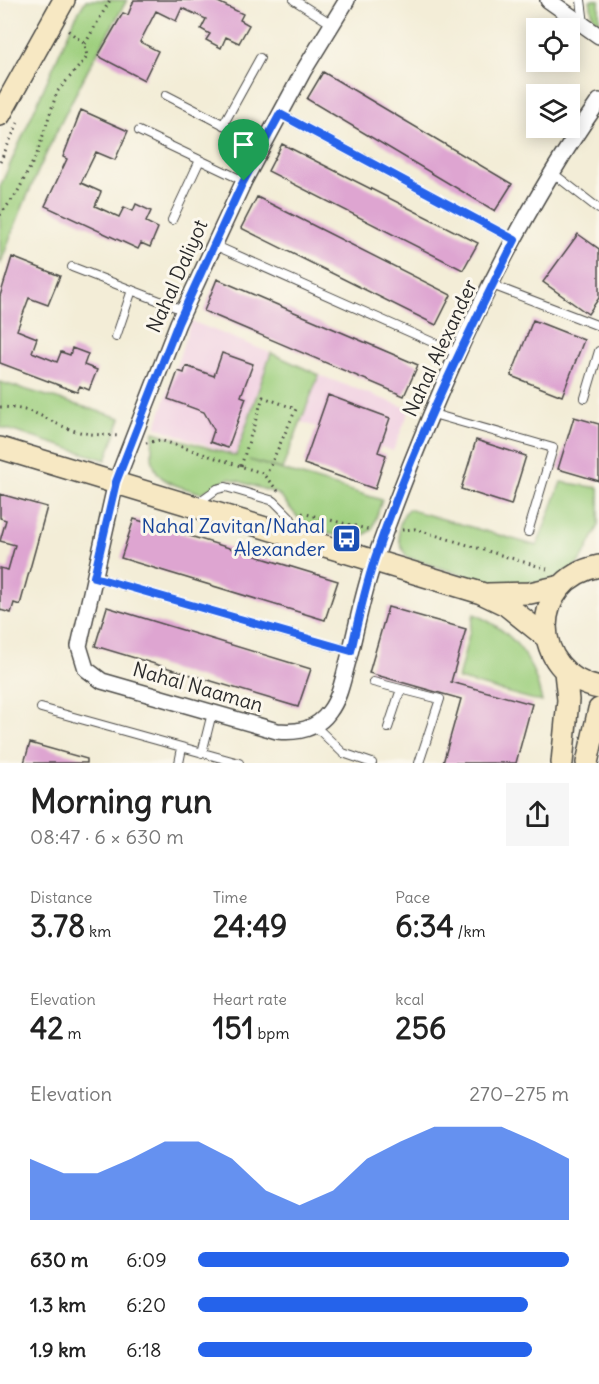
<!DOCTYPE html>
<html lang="en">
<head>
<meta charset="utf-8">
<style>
	body { margin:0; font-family:Delius,sans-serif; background:#f6f6f6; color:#222; height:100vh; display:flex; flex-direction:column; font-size:22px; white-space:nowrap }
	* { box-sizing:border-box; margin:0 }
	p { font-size:20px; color:#767676 }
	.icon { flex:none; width:33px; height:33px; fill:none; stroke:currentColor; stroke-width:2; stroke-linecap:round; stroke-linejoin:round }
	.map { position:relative; height:763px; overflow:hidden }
	.drawer { display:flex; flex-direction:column; background:#fff; flex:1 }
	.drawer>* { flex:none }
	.fabs { position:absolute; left:526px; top:18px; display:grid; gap:12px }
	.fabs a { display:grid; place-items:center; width:54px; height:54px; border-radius:0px; background:#fff; box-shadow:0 3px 15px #0003; font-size:30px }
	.pin { position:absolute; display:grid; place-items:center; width:51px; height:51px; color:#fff; margin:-62px -26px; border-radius:50% 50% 50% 0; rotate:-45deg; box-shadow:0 0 6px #0007 }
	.pin .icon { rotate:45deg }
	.round { display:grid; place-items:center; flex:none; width:63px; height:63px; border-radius:0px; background:#f6f6f6 }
	.summary { display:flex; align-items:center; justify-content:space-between; height:102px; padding:0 30px }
	h1 { font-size:33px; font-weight:700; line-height:45px }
	.figures { display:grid; grid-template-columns:repeat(3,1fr); gap:9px; height:102px; padding:6px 30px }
	.figures div { display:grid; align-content:center }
	.figures b { font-size:30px; font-weight:700 }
	.figures small { font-size:16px; font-weight:400 }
	.figures p { font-size:16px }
	.chart { height:168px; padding:12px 30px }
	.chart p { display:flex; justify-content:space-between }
	.chart svg { width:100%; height:108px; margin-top:6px; fill:#2563eb; opacity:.7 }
	ul { padding:0 30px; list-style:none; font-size:20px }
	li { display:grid; grid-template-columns:96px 72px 1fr; align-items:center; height:45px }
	li i { height:15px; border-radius:8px; background:#2563eb }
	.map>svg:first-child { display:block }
	.built { fill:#f1d0e2 }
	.green { fill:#9ecf7e; stroke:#647d54; stroke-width:1.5 }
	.building { fill:#dea5d1 }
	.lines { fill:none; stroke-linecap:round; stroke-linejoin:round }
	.lane-casing { stroke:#494845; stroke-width:10 }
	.street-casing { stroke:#494845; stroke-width:18 }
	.secondary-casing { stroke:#494845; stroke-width:24 }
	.path { stroke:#494845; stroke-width:3; stroke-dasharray:1.5 4.5; stroke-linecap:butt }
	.lane { stroke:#fff; stroke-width:8 }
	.street { stroke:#fff; stroke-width:15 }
	.secondary { stroke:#f7e8c3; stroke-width:21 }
	.route-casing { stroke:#fff; stroke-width:12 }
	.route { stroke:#2563eb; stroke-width:8 }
	.labels { text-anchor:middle; stroke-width:6; stroke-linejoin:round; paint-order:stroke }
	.street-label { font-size:20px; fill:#2b2b2b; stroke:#fbf7ec }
	.transit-label { font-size:20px; fill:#164399; stroke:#fbf7ec; text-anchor:end }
</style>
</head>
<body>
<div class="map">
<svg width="599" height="763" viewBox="0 0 599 763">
	<rect width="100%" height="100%" fill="#fbf7ec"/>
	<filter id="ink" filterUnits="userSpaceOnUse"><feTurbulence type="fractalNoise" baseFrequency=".0167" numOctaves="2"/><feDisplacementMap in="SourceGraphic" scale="12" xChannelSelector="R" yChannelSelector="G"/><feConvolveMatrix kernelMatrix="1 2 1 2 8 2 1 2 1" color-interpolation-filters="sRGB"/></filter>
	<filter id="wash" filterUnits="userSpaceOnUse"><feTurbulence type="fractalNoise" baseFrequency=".008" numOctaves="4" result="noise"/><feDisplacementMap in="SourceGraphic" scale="24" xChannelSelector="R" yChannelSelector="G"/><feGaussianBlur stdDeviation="1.35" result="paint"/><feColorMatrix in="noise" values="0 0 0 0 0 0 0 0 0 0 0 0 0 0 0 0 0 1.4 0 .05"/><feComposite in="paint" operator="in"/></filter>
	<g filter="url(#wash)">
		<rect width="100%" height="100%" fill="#f3edd7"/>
		<path class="built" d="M 191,321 L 271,353 L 236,456 L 156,427 Z
			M 319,375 L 410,409 L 393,451 L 301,422 Z"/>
		<path class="green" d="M 86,0 L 127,0 C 78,84 33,173 0,265 L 0,187 L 75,18 Z
			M 590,0 L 599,0 L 599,23 L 593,17 Z
			M 271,353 L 319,375 L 282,469 L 249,460 L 382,500 L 372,530 L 361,537 L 351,539 L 307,528 L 278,494 L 229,478 L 201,493 C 162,482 146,478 154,432 L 236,456 Z
			M 0,382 L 121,418 L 106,460 L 0,427 Z
			M 561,482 L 599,488 L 599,525 L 583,557 L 573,569 L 549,582 L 497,586 L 407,557 C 396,541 396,523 408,509 L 537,546 Z
			M 474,614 C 516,633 533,658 542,702 L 458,679 Z"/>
		<g id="blocks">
			<path class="building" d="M 134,0 L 214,0 L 243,14 L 240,20 L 249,25 L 239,43 L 226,37 L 221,48 L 206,40 L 210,34 L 201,29 L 206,19 L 182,8 L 176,21 L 156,11 L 140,42 L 158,51 L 144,80 L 98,56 L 123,13 L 128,15 Z
				M 323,72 L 512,184 L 495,211 L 307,99 Z
				M 81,110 L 128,131 L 115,160 L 96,152 L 81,183 L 101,192 L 95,206 L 119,217 L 124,207 L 133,211 L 136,204 L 151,211 L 146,222 L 158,228 L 150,247 L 141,243 L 138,249 L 45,206 L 67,159 L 63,157 Z
				M 282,144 L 478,243 L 463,270 L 268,171 Z
				M 257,197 L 451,295 L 436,325 L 241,228 Z
				M 578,234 L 599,249 L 599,298 L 588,314 L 543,282 Z
				M 12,257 L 60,276 L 48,305 L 29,298 L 17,330 L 37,338 L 32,352 L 57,362 L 61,352 L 70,355 L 72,348 L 88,354 L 84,365 L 97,370 L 89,390 L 80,386 L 77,392 L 0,363 L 0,296 Z
				M 217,279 L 418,365 L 404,396 L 204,311 Z
				M 533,320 L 584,340 L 562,396 L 511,376 Z
				M 222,353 L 253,364 L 241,396 L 246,398 L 228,448 L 210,442 L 214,430 L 204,412 L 168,399 L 178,371 L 184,373 L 186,366 L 214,376 Z
				M 328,395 L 390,418 L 378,452 L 386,455 L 375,489 L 304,464 Z
				M 574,417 L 599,424 L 599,481 L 558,469 Z
				M 476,440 L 526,456 L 511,505 L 461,489 Z
				M 0,494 L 47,507 L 20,605 L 14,603 L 11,613 L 0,610 L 0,568 L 8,570 L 15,545 L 0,541 L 6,520 L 0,518 Z
				M 134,519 L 338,581 L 325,620 L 121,558 Z
				M 107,607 L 311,669 L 298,707 L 95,646 Z
				M 388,607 L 466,629 L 451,682 L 532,704 L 516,763 L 443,763 L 461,699 L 369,673 Z
				M 30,743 L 87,759 L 87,763 L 24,763 Z"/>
		</g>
	</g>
	<g filter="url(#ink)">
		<use href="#blocks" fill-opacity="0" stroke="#494845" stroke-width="1.5"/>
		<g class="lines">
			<defs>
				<path id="lane" d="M 294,0 L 332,24
					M 581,0 L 584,24
					M 166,95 L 263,145
					M 280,114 L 515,240
					M 223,125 L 260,58
					M 139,131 L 244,181
					M 554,174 L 599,209
					M 172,220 L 200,160
					M 214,245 L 459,354
					M 72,267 L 183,310
					M 492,285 L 599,326
					M 116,337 L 132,290
					M 585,398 L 599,351
					M 433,414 L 553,448 L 528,532
					M 196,504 L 217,489 L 226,487 L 274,501 L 290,517 L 298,533
					M 94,577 L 350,651
					M 373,682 L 440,699 L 419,763
					M 41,708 L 239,763
					M 314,725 L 343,753 L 372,763
					M 388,728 L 401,689
					M 202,753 L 212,713
					M 179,763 L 182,748"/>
				<path id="street" d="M 347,0 L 304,70 L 244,181 L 178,323 L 116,482 L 79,646 L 86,669 L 102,681 L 277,731 C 297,733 316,730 329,712 C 340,698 343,678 348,661 C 357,627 363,590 376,556 C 433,399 502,239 599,101
					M 548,0 L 599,36"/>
				<path id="secondary" d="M 0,115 L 64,0
					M 0,448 L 481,593 L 506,605 L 547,638
					M 599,566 C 528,580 529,673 599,688
					M 488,594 L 530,593 L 561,586
					M 562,763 L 568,700 L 565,672
					M 587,763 L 599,709"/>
			</defs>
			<use href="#lane" class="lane-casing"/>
			<use href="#street" class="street-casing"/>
			<use href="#secondary" class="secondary-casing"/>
			<path class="path" d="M 85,44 L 110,0
				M 0,162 L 18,123
				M 0,215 L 17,193 L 37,154 L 57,92 L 87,57 L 85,44 L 66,29
				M 0,407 C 37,408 42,419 72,430 C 88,435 104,435 120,436
				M 146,443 L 160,440 L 262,473 L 278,491
				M 241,466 L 263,397 L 296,409 L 266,475
				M 302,513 L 371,530
				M 402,530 L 415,529 L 547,569"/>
			<use href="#lane" class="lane"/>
			<use href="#street" class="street"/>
			<use href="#secondary" class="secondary"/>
		</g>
	</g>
	<g class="lines" filter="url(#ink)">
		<defs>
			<path id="route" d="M 280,114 L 515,240 C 463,343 412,448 375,558 C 365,588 358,620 351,651 L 94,577 L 116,482 L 178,323 L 241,186 Z"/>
		</defs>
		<use href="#route" class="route-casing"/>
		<use href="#route" class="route"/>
	</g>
	<defs>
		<symbol id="bus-square" viewBox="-11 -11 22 22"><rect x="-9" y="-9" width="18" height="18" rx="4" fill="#1a4fb4" stroke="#fbf7ec"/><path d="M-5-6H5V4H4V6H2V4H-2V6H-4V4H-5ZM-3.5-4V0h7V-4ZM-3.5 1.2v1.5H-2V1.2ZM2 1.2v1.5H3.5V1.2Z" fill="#fff"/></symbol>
	</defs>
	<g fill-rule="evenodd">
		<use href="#bus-square" x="330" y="522" width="33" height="33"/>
	</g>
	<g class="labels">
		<g class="street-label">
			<text transform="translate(177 276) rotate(-66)" y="7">Nahal Daliyot</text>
			<text transform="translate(440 348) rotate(-65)" y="7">Nahal Alexander</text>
			<text transform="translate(198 687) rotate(16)" y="7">Nahal Naaman</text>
		</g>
		<g class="transit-label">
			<text x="325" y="533">Nahal Zavitan/Nahal<tspan x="325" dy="23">Alexander</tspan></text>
		</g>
	</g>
</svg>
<div class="fabs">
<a><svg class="icon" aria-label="locate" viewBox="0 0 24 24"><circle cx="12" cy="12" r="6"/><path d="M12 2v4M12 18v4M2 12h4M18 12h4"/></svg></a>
<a><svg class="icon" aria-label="layers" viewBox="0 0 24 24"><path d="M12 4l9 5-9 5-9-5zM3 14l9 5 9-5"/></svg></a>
</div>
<div class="pin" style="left:244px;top:181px;background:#1e9e55"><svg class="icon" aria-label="arrive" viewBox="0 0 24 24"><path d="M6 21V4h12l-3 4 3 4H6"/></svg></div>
</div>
<section class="drawer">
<div class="summary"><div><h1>Morning run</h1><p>08:47 · 6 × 630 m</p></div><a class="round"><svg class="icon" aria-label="share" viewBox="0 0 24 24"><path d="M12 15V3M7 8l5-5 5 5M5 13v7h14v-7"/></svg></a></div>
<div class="figures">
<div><p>Distance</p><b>3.78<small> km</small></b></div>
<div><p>Time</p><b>24:49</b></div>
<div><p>Pace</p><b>6:34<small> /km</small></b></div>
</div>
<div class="figures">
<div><p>Elevation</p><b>42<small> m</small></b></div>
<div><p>Heart rate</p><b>151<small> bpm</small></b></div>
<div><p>kcal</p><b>256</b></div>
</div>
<div class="chart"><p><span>Elevation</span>270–275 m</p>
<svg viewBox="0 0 160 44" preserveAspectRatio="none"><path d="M0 44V19L10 25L20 25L30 19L40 12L50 12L60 19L70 32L80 38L90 32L100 19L110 12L120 6L130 6L140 6L150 12L160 19V44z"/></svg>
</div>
<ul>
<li><b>630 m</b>6:09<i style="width:100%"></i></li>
<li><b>1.3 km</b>6:20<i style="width:89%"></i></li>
<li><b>1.9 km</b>6:18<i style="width:90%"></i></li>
</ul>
</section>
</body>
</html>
